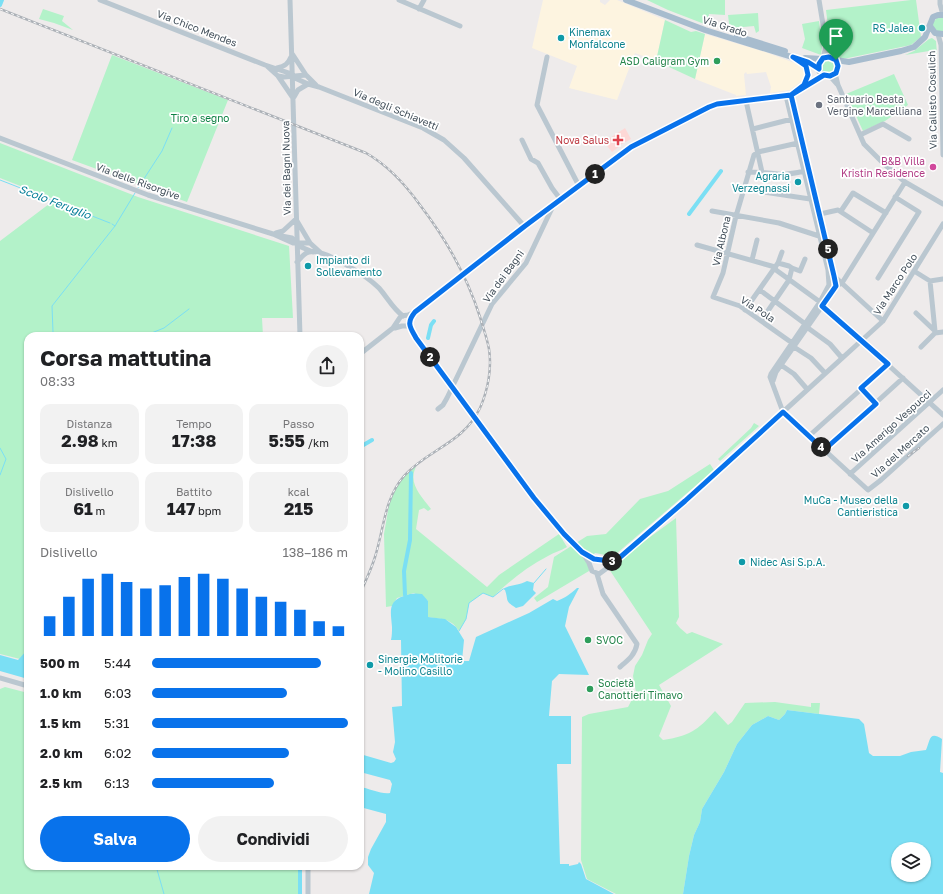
<!DOCTYPE html>
<html lang="it">
<head>
<meta charset="utf-8">
<style>
	body { margin:0; font-family:"Golos Text",sans-serif; background:#f2f2f2; color:#202124; height:100vh; display:flex; flex-direction:column; font-size:15px; white-space:nowrap }
	* { box-sizing:border-box; margin:0 }
	p { font-size:13px; color:#757577 }
	.icon { flex:none; width:22px; height:22px; fill:none; stroke:currentColor; stroke-width:2; stroke-linecap:round; stroke-linejoin:round }
	.map { position:relative; flex:1; overflow:hidden }
	.details { position:absolute; left:24px; top:332px; width:340px; height:538px; display:flex; flex-direction:column; background:#fff; border-radius:12px; box-shadow:0 1px 3px #0004 }
	.details>* { flex:none }
	.tools { position:absolute; left:891px; top:842px; display:grid; gap:8px }
	.tools a { display:grid; place-items:center; width:40px; height:40px; border-radius:50%; background:#fff; box-shadow:0 1px 3px #0004; font-size:20px }
	.pin { position:absolute; display:grid; place-items:center; width:34px; height:34px; color:#fff; margin:-41px -17px; border-radius:50% 50% 50% 0; rotate:-45deg; box-shadow:0 0 4px #0007 }
	.pin .icon { rotate:45deg }
	.km { position:absolute; width:20px; height:20px; margin:-10px; border-radius:50%; background:#222; color:#fff; font-size:11px; line-height:20px; text-align:center }
	.round { display:grid; place-items:center; flex:none; width:42px; height:42px; border-radius:21px; background:#f2f2f2 }
	.head { display:flex; align-items:center; justify-content:space-between; height:68px; padding:0 16px }
	h1 { font-size:22px; font-weight:700; line-height:30px }
	.stats { display:grid; grid-template-columns:repeat(3,1fr); gap:6px; height:68px; padding:4px 16px }
	.stats div { display:grid; align-content:center; border-radius:10px; background:#f2f2f2; text-align:center }
	.stats b { font-size:17px; font-weight:700 }
	.stats small { font-size:11px; font-weight:400 }
	.stats p { font-size:11px }
	.chart { height:112px; padding:8px 16px }
	.chart p { display:flex; justify-content:space-between }
	.chart svg { width:100%; height:72px; margin-top:4px; stroke:#0872eb; stroke-width:6 }
	.primary-button { display:flex; gap:8px; margin-top:auto; padding:8px 16px }
	.primary-button a { flex:1; height:46px; border-radius:24px; background:#0872eb; color:#fff; font-size:16px; font-weight:700; line-height:46px; text-align:center }
	.primary-button a+a { background:#f2f2f2; color:#202124 }
	ul { padding:0 16px; list-style:none; font-size:13px }
	li { display:grid; grid-template-columns:64px 48px 1fr; align-items:center; height:30px }
	li i { height:10px; border-radius:5px; background:#0872eb }
	.map>svg:first-child { display:block }
	.commercial { fill:#fdf4e0 }
	.medical { fill:#fdd8d6 }
	.green { fill:#b3f2c9 }
	.water { fill:#7bdff4; fill-rule:evenodd }
	.lines { fill:none; stroke-linecap:round; stroke-linejoin:round }
	.stream { stroke:#7bdff4; stroke-width:1 }
	.canal { stroke:#7bdff4; stroke-width:4 }
	.minor { stroke:#bac7d0; stroke-width:5 }
	.major { stroke:#a7bcce; stroke-width:6 }
	.rail-casing { stroke:#acb1b7; stroke-width:2.5 }
	.rail { stroke:#fff; stroke-width:1; stroke-dasharray:3; stroke-linecap:butt }
	.route-casing { stroke:#fff; stroke-width:8 }
	.route { stroke:#0872eb; stroke-width:5 }
	.culture-dot { fill:#0f9aa8; stroke:#fff; stroke-width:1.5 }
	.leisure-dot { fill:#2e9e5b; stroke:#fff; stroke-width:1.5 }
	.worship-dot { fill:#6b7280; stroke:#fff; stroke-width:1.5 }
	.health-dot { fill:#e0444e; stroke:#fff; stroke-width:1.5 }
	.hotel-dot { fill:#d1479c; stroke:#fff; stroke-width:1.5 }
	.labels { text-anchor:middle; stroke-width:3.5; stroke-linejoin:round; paint-order:stroke }
	.street-label { font-size:10px; fill:#424f5a; stroke:#fff }
	.culture-label { font-size:10px; fill:#0d838f; stroke:#fff; text-anchor:start }
	.leisure-label { font-size:10px; fill:#27864d; stroke:#fff; text-anchor:start }
	.worship-label { font-size:10px; fill:#5b616d; stroke:#fff; text-anchor:start }
	.park-label { font-size:10px; fill:#0d8143; stroke:#fff }
	.health-label { font-size:10px; fill:#be3a42; stroke:#fff; text-anchor:end }
	.hotel-label { font-size:10px; fill:#b23c85; stroke:#fff; text-anchor:end }
	.water-label { font-size:11px; font-style:italic; fill:#037d97; stroke:#fff }
</style>
</head>
<body>
<div class="map">
<svg width="943" height="894" viewBox="0 0 943 894">
	<rect width="100%" height="100%" fill="#eeebeb"/>
	<path class="commercial" d="M 543,0 L 600,0 L 600,2 L 605,5 L 610,0 L 617,0 L 665,20 L 656,61 L 635,53 L 617,100 L 569,88 L 577,66 L 532,48 Z
		M 705,34 L 765,52 L 800,65 L 805,73 L 803,80 L 790,90 L 770,93 L 771,87 L 766,72 L 747,74 L 746,72 L 744,74 L 746,95 L 736,96 L 736,95 L 695,79 Z"/>
	<path class="medical" d="M 625,128 L 631,139 L 620,145 L 620,146 L 612,152 L 604,142 Z"/>
	<path class="green" d="M 647,0 L 725,0 L 725,15 L 709,14 L 707,25 L 668,10 Z
		M 911,0 L 916,0 L 921,37 L 911,45 L 848,58 C 840,59 835,58 831,51 L 826,10 Z
		M 43,9 L 64,16 L 62,21 L 73,30 L 54,23 L 39,19 Z
		M 758,13 L 759,31 L 756,33 L 754,26 L 733,28 L 732,32 L 730,31 L 728,15 Z
		M 937,18 L 943,18 L 943,32 L 934,30 L 932,23 Z
		M 665,20 L 691,32 L 696,31 L 705,34 L 695,79 L 656,61 Z
		M 819,21 L 822,48 L 821,55 L 802,48 L 805,39 L 802,24 Z
		M 932,38 L 936,41 L 937,54 L 929,51 L 905,55 L 914,51 L 929,39 Z
		M 112,55 L 228,100 L 187,202 L 72,160 Z
		M820 66a8 8 0 1 1 16 0a8 8 0 1 1-16 0Z
		M 894,74 L 908,105 L 885,121 L 863,131 L 846,94 Z
		M 0,143 L 138,197 L 289,246 L 293,318 L 262,318 L 263,336 L 28,336 L 28,661 L 0,654 L 0,241 L 53,201 L 60,204 L 61,202 L 0,178 Z
		M 754,423 L 759,426 L 720,461 L 718,459 L 751,428 Z
		M 418,463 C 406,482 420,494 431,509 L 428,511 L 424,508 L 419,510 L 416,529 L 487,587 L 499,575 L 559,534 L 567,547 C 561,551 554,552 548,556 C 527,567 509,581 493,597 L 483,593 L 469,603 L 466,619 L 459,631 C 451,618 441,619 428,617 L 428,601 L 414,593 L 397,598 L 392,606 L 386,607 L 384,534 L 390,499 L 401,479 Z
		M 710,464 L 714,470 L 616,554 C 610,558 603,554 595,553 L 587,563 L 590,567 L 589,571 L 537,602 L 534,598 L 548,587 L 554,557 L 587,536 L 606,534 L 640,499 L 668,491 Z
		M 676,518 L 679,617 L 676,623 L 680,628 L 687,634 L 692,632 L 723,644 L 659,685 L 671,706 L 659,736 L 663,740 C 689,736 697,731 715,711 L 728,725 L 732,722 L 745,703 L 775,702 L 811,707 L 811,703 L 820,703 L 819,714 L 787,710 L 785,714 L 779,720 L 768,716 L 752,725 L 737,744 L 724,772 L 702,809 L 700,822 L 694,835 L 689,856 L 683,894 L 616,894 L 587,879 L 581,860 L 582,717 L 589,714 L 628,707 L 636,692 L 633,676 L 635,666 L 642,655 L 648,640 L 652,634 L 609,569 L 635,548 Z
		M 5,687 L 28,693 L 28,866 L 300,866 L 300,894 L 0,894 L 0,689 Z"/>
	<path class="water" d="M 527,581 L 534,583 L 533,590 L 536,593 L 523,606 L 516,608 C 504,600 509,602 505,590 L 503,589 C 511,584 518,586 527,581 Z
		M 577,588 L 579,588 L 569,607 L 565,626 L 589,675 L 559,674 L 552,681 L 549,716 L 571,716 L 571,764 L 557,764 L 560,864 L 569,864 L 569,866 L 578,864 L 579,862 L 581,864 L 586,879 L 614,894 L 369,894 L 374,873 L 368,865 L 368,857 L 371,849 L 386,822 L 386,814 L 360,807 L 360,787 C 368,788 383,795 390,793 L 392,784 L 390,780 L 360,772 L 360,754 L 391,763 L 394,762 L 396,759 L 393,752 L 395,742 L 392,707 L 402,706 L 401,640 L 391,640 C 392,636 392,631 392,627 C 391,613 387,601 404,596 C 411,593 415,593 422,594 L 428,601 L 428,617 L 445,619 L 456,627 L 464,640 L 462,661 L 469,661 L 476,637 L 529,613 L 553,599 L 557,601 C 565,598 570,594 577,588 Z
		M 28,649 L 28,679 L 0,671 L 0,655 L 18,660 Z
		M 787,710 L 859,719 L 864,724 L 869,753 L 873,756 L 900,756 L 911,752 L 926,750 C 930,741 929,730 942,739 L 940,772 L 943,773 L 943,894 L 683,894 L 689,856 L 694,835 L 700,822 L 702,809 L 724,772 L 737,744 L 752,725 L 768,716 L 779,720 L 785,714 ZM 898,849 L 924,849 L 924,875 L 898,875 Z
		M 298,866 L 302,866 L 302,894 L 298,894 Z"/>
	<g class="lines">
		<path class="stream" d="M 0,180 L 110,223
			M 138,188 L 162,151 L 172,128
			M 115,226 L 135,193
			M 56,336 L 53,332 L 52,306 L 115,226 L 112,224
			M 144,336 L 164,328 L 189,309
			M 0,448 L 6,459 L 0,475
			M 534,583 L 546,569
			M 459,631 L 466,619 L 469,603 L 483,593 L 493,597 L 503,589
			M 156,866 L 164,894"/>
		<path class="canal" d="M 0,5 L 2,0
			M 689,214 L 721,171
			M 428,338 L 431,325 L 434,321
			M 360,447 L 372,440
			M 405,595 L 404,571 L 410,540 L 411,473"/>
		<path class="minor" d="M 100,0 L 265,65 L 289,73 L 297,79 L 308,84 L 319,87 L 423,128 L 444,140 L 464,158 L 525,227
			M 290,0 L 300,336
			M 399,0 L 460,26
			M 819,0 L 826,43 L 832,58
			M 940,0 L 940,4 L 943,15
			M 419,9 L 424,0
			M 938,34 L 941,45 L 943,155
			M 293,55 L 306,75
			M 547,57 L 537,105 L 579,186
			M 823,58 L 826,46
			M 797,60 C 809,67 812,77 802,87
			M 268,67 L 278,76 L 284,77 L 306,75 L 316,85
			M 277,68 C 285,66 288,64 291,57
			M 835,73 L 838,85 L 864,144 L 882,162 L 905,182 L 943,204
			M 278,76 L 293,98
			M 830,76 L 837,84
			M 791,95 L 832,267 L 836,286
			M 786,96 L 828,270 L 829,285 L 820,302 L 771,374 L 770,377 L 783,412 L 868,490 L 881,480 L 943,424
			M 294,97 L 298,90 L 308,84
			M 746,101 L 762,172
			M 753,129 L 792,119
			M 860,135 L 883,124 L 909,139
			M 0,138 L 148,195 L 273,234 L 293,243 L 310,243
			M 522,140 L 531,159 L 538,163 L 552,188 L 561,200
			M 748,172 C 759,172 768,173 778,174 C 787,175 796,173 804,171
			M 744,189 L 810,199
			M 712,211 L 779,223 L 819,236
			M 841,211 L 853,193 L 886,213
			M 820,214 L 838,210 L 873,233
			M 297,221 L 310,243 L 321,253
			M 276,233 L 283,231 L 296,219
			M 276,235 L 292,238 L 301,247 L 313,252
			M 697,245 L 775,267 L 776,270 L 820,302 L 824,308 L 858,339 L 864,343 L 943,415
			M 752,260 L 757,240
			M 297,262 C 301,258 304,253 309,252 C 324,248 368,277 379,288 C 387,297 393,309 403,316
			M 792,268 L 800,271 L 805,259
			M 914,271 L 930,281 L 935,331
			M 834,276 L 883,321
			M 878,278 L 919,212 L 895,197
			M 930,281 L 943,279
			M 760,290 L 804,323
			M 745,310 L 778,263 L 782,252
			M 415,312 C 406,323 411,327 416,338 L 534,498 L 552,520 L 582,552 L 589,563 L 592,571 L 599,574 L 614,563 L 685,501 L 883,321 L 943,224
			M 916,313 L 935,331
			M 761,321 L 789,280 L 792,268 L 789,266 L 778,263
			M 395,328 L 402,326 L 407,326 L 409,322
			M 808,328 L 830,344 L 842,358
			M 795,345 L 740,306 L 713,297 L 723,273 L 736,216 L 754,155 L 758,152 L 798,143
			M 794,347 L 811,358 L 825,373
			M 921,347 L 935,333 L 943,332
			M 360,354 L 393,328 L 401,316 L 408,315 L 415,312 L 525,227 L 637,143 L 709,107 L 725,103 L 791,95 L 824,75
			M 781,365 L 794,374 L 807,389
			M 773,381 L 776,372 L 836,286 L 842,283 L 905,182
			M 861,388 L 876,404
			M 438,409 L 443,405 L 447,398 L 492,304 L 526,263 L 553,206
			M 809,436 L 888,365
			M 824,450 L 903,378
			M 850,474 L 943,390
			M 583,553 C 596,559 602,563 617,559
			M 597,574 L 603,594 L 637,644 C 635,655 628,660 620,667
			M 0,678 L 28,686
			M 308,894 L 308,866"/>
		<path class="major" d="M 626,0 L 705,30 L 808,62 L 819,69
			M 930,26 L 935,33 L 943,34
			M 737,36 L 785,51
			M818 66a10 10 0 1 1 20 0a10 10 0 1 1-20 0Z
			M 805,58 L 822,59
			M 836,60 L 849,62 L 901,51 L 914,47 L 925,37 L 933,17 L 938,15 L 943,15"/>
		<defs>
			<path id="rail" d="M 0,9 L 366,153 C 389,166 405,184 420,205 C 446,239 467,276 480,317 C 483,327 487,338 489,349 C 492,368 488,390 480,408 C 463,444 428,449 404,476 C 384,499 384,529 375,557 C 371,570 365,582 360,594
				M 908,456 L 919,448"/>
		</defs>
		<use href="#rail" class="rail-casing"/>
		<use href="#rail" class="rail"/>
	</g>
	<g class="lines">
		<defs>
			<path id="route" d="M 836,60 L 838,66 L 836,73 L 830,76 L 824,75 L 791,95 L 717,104 L 709,107 L 631,147 L 525,226 L 415,312 C 406,323 410,327 416,338 L 534,498 L 564,534 L 582,552 L 594,559 L 610,561 L 618,559 L 685,501 L 783,412 L 824,450 L 876,404 L 861,388 L 888,364 L 822,306 L 836,286 L 834,276 L 791,95 L 804,85 L 808,75 L 806,66 L 793,57 L 808,62 L 819,69 L 819,64 L 823,58 L 829,57 L 836,60"/>
		</defs>
		<use href="#route" class="route-casing"/>
		<use href="#route" class="route"/>
	</g>
	<g class="culture-dot">
		<circle cx="922" cy="28" r="4"/>
		<circle cx="561" cy="38" r="4"/>
		<circle cx="798" cy="182" r="4"/>
		<circle cx="308" cy="266" r="4"/>
		<circle cx="906" cy="506" r="4"/>
		<circle cx="742" cy="562" r="4"/>
		<circle cx="370" cy="665" r="4"/>
	</g>
	<g class="leisure-dot">
		<circle cx="717" cy="61" r="4"/>
		<circle cx="588" cy="640" r="4"/>
		<circle cx="590" cy="689" r="4"/>
	</g>
	<circle class="worship-dot" cx="819" cy="105" r="4"/>
	<path class="health-dot" d="M616 134h4v4h4v4h-4v4h-4v-4h-4v-4h4z"/>
	<circle class="hotel-dot" cx="933" cy="167" r="4"/>
	<g class="labels">
		<g class="street-label">
			<text transform="translate(725 26) rotate(18)" y="4">Via Grado</text>
			<text transform="translate(197 28) rotate(21)" y="4">Via Chico Mendes</text>
			<text transform="translate(932 100) rotate(-91)" y="4">Via Callisto Cosulich</text>
			<text transform="translate(396 109) rotate(23)" y="4">Via degli Schiavetti</text>
			<text transform="translate(286 168) rotate(-91)" y="4">Via dei Bagni Nuova</text>
			<text transform="translate(138 181) rotate(20)" y="4">Via delle Risorgive</text>
			<text transform="translate(721 241) rotate(-77)" y="4">Via Albona</text>
			<text transform="translate(503 276) rotate(-54)" y="4">Via dei Bagni</text>
			<text transform="translate(895 284) rotate(-57)" y="4">Via Marco Polo</text>
			<text transform="translate(758 309) rotate(33)" y="4">Via Pola</text>
			<text transform="translate(891 426) rotate(-42)" y="4">Via Amerigo Vespucci</text>
			<text transform="translate(900 451) rotate(-42)" y="4">Via del Mercato</text>
		</g>
		<g class="culture-label">
			<text x="914" y="32" text-anchor="end">RS Jalea</text>
			<text x="569" y="36">Kinemax<tspan x="569" dy="12">Monfalcone</tspan></text>
			<text x="790" y="180" text-anchor="end">Agraria<tspan x="790" dy="12">Verzegnassi</tspan></text>
			<text x="316" y="264">Impianto di<tspan x="316" dy="12">Sollevamento</tspan></text>
			<text x="898" y="504" text-anchor="end">MuCa - Museo della<tspan x="898" dy="12">Cantieristica</tspan></text>
			<text x="750" y="566">Nidec Asi S.p.A.</text>
			<text x="378" y="663">Sinergie Molitorie<tspan x="378" dy="12">- Molino Casillo</tspan></text>
		</g>
		<g class="leisure-label">
			<text x="709" y="65" text-anchor="end">ASD Caligram Gym</text>
			<text x="596" y="644">SVOC</text>
			<text x="598" y="687">Società<tspan x="598" dy="12">Canottieri Timavo</tspan></text>
		</g>
		<g class="worship-label">
			<text x="827" y="103">Santuario Beata<tspan x="827" dy="12">Vergine Marcelliana</tspan></text>
		</g>
		<g class="park-label">
			<text x="200" y="122">Tiro a segno</text>
		</g>
		<g class="health-label">
			<text x="609" y="144">Nova Salus</text>
		</g>
		<g class="hotel-label">
			<text x="925" y="165">B&amp;B Villa<tspan x="925" dy="12">Kristin Residence</tspan></text>
		</g>
		<g class="water-label">
			<text transform="translate(55 202) rotate(21)" y="4">Scolo Feruglio</text>
		</g>
	</g>
</svg>
<div class="tools">
<a><svg class="icon" aria-label="layers" viewBox="0 0 24 24"><path d="M12 4l9 5-9 5-9-5zM3 14l9 5 9-5"/></svg></a>
</div>
<div class="pin" style="left:836px;top:60px;background:#1e9e55"><svg class="icon" aria-label="arrive" viewBox="0 0 24 24"><path d="M6 21V4h12l-3 4 3 4H6"/></svg></div>
<b class="km" style="left:595px;top:174px">1</b>
<b class="km" style="left:430px;top:357px">2</b>
<b class="km" style="left:612px;top:561px">3</b>
<b class="km" style="left:821px;top:447px">4</b>
<b class="km" style="left:828px;top:249px">5</b>
<section class="details">
<div class="head"><div><h1>Corsa mattutina</h1><p>08:33</p></div><a class="round"><svg class="icon" aria-label="share" viewBox="0 0 24 24"><path d="M12 15V3M7 8l5-5 5 5M5 13v7h14v-7"/></svg></a></div>
<div class="stats">
<div><p>Distanza</p><b>2.98<small> km</small></b></div>
<div><p>Tempo</p><b>17:38</b></div>
<div><p>Passo</p><b>5:55<small> /km</small></b></div>
</div>
<div class="stats">
<div><p>Dislivello</p><b>61<small> m</small></b></div>
<div><p>Battito</p><b>147<small> bpm</small></b></div>
<div><p>kcal</p><b>215</b></div>
</div>
<div class="chart"><p><span>Dislivello</span>138–186 m</p>
<svg viewBox="0 0 160 44" preserveAspectRatio="none"><path d="M5 44V32M15 44V20M25 44V9M35 44V6M45 44V11M55 44V15M65 44V13M75 44V8M85 44V6M95 44V9M105 44V15M115 44V20M125 44V23M135 44V28M145 44V35M155 44V38"/></svg>
</div>
<ul>
<li><b>500 m</b>5:44<i style="width:86%"></i></li>
<li><b>1.0 km</b>6:03<i style="width:69%"></i></li>
<li><b>1.5 km</b>5:31<i style="width:100%"></i></li>
<li><b>2.0 km</b>6:02<i style="width:70%"></i></li>
<li><b>2.5 km</b>6:13<i style="width:62%"></i></li>
</ul>
<div class="primary-button"><a>Salva</a><a>Condividi</a></div>
</section>
</div>
</body>
</html>
